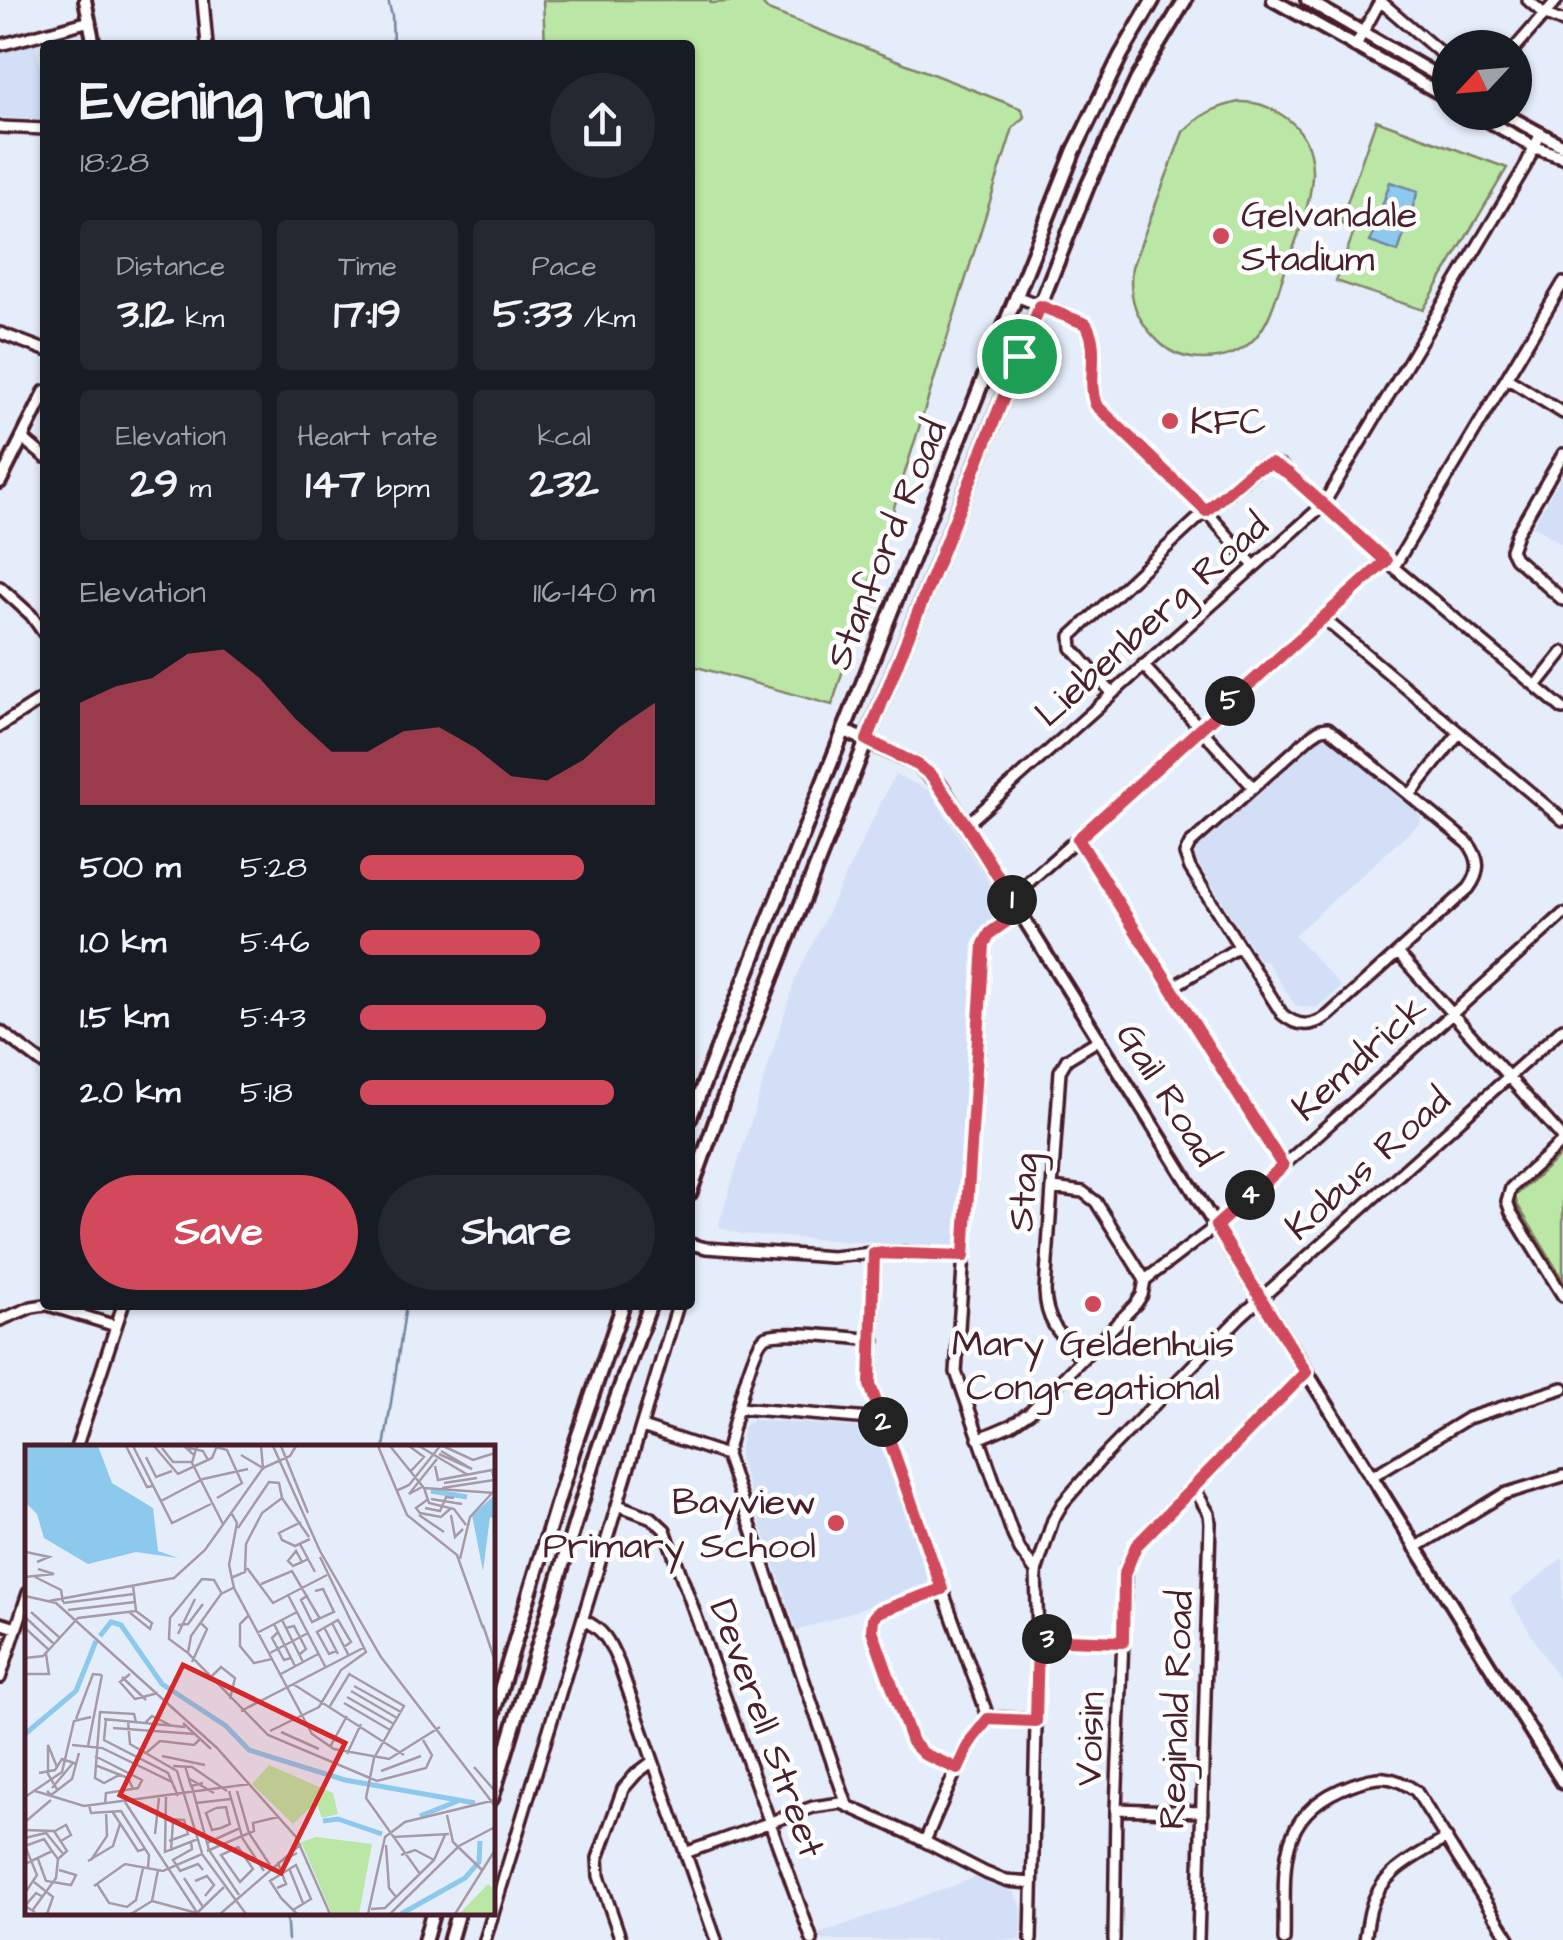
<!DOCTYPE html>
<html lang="en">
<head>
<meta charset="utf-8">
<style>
	body { margin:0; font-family:"Architects Daughter",sans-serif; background:#242831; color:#f1f3f6; height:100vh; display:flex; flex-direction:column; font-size:38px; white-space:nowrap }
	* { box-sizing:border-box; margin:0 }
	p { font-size:32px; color:#9ea1a6 }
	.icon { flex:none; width:55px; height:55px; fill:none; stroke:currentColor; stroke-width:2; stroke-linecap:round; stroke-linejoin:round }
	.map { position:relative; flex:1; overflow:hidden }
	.drawer { position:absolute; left:40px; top:40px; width:655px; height:1270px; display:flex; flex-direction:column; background:#171b24; border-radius:10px; box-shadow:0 2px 8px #0004 }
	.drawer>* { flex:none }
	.needle { width:65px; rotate:244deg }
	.buttons { position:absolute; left:1432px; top:30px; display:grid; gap:20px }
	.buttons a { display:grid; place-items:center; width:100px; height:100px; border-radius:50%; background:#171b24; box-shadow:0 2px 8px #0004; font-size:50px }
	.pin { position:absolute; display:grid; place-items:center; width:85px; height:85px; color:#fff; margin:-42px; border:5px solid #fff; border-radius:50%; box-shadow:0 2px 10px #0007 }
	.km { position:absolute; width:50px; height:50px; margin:-25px; border-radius:50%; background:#222; color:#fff; font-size:28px; line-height:50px; text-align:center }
	.round { display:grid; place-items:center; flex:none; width:105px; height:105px; border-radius:52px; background:#242831 }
	.headline { display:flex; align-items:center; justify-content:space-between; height:170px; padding:0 40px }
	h1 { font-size:55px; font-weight:800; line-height:75px }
	.figures { display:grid; grid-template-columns:repeat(3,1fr); gap:15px; height:170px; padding:10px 40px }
	.figures div { display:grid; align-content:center; border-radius:10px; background:#242831; text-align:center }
	.figures b { font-size:42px; font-weight:800 }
	.figures small { font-size:28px; font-weight:400 }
	.figures p { font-size:28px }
	.chart { height:280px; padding:20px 40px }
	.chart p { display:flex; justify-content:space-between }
	.chart svg { width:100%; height:180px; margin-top:10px; fill:#d1495b; opacity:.7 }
	.cta { display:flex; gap:20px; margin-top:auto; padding:20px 40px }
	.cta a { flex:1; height:115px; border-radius:60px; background:#d1495b; color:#fff; font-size:40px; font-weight:800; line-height:115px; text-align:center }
	.cta a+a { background:#242831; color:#f1f3f6 }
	ul { padding:0 40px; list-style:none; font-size:32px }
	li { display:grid; grid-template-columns:160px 120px 1fr; align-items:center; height:75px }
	li i { height:25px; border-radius:12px; background:#d1495b }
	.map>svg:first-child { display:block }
	.built { fill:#d2dff6 }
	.green { fill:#bae7a5; stroke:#828368; stroke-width:2.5 }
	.water { fill:#8dc8ed; stroke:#72849f; stroke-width:2.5 }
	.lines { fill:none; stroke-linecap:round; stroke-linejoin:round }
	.stream { stroke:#72849f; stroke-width:2.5 }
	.minor-casing { stroke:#4a1f2b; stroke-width:16 }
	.tertiary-casing { stroke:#4a1f2b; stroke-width:18 }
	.secondary-casing { stroke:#4a1f2b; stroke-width:19 }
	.minor { stroke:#fff; stroke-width:9 }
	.tertiary { stroke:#fff; stroke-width:10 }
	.secondary { stroke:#fff; stroke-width:11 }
	.route-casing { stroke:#fff; stroke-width:20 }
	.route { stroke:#d1495b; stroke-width:12 }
	.poi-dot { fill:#d1495b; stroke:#fff; stroke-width:4 }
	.labels { text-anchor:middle; stroke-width:9; stroke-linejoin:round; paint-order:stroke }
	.poi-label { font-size:38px; fill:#4a1f2b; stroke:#fff; text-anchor:start }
	.street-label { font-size:38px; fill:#4a1f2b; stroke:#fff }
	.inset-river { fill:none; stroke:#8dc8ed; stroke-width:5 }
	.inset-road { fill:none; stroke:#a79aa7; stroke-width:2.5 }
	.view { fill:#d62828; fill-opacity:0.15; stroke:#d62828; stroke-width:5 }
	.inset-edge { fill:none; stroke:#4a1f2b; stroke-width:5 }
</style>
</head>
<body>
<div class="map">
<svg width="1563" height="1940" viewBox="0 0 1563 1940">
	<rect width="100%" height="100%" fill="#e5ecfa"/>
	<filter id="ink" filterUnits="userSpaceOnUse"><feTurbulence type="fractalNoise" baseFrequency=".01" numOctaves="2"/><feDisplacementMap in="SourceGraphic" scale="20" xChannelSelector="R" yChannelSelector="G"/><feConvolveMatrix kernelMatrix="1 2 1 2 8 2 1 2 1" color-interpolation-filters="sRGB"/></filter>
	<g filter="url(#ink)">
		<path class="built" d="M 34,40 L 45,87 L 45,121 L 0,117 L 0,49 Z
			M 1563,474 L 1563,545 L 1533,525 Z
			M 1322,737 L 1330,738 L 1419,812 L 1421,822 L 1294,935 L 1341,987 L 1316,1008 L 1295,1005 L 1266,960 L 1259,960 L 1195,858 L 1196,850 Z
			M 895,774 L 930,791 L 1006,910 L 973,940 L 956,1245 L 950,1248 L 741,1234 L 721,1228 L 719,1224 L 795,980 Z
			M 752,1420 L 868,1428 L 880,1435 L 931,1577 L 927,1585 L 797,1631 L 742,1468 L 739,1455 L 744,1426 Z
			M 1563,1558 L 1563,1687 L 1510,1599 Z
			M 978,1877 L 1014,1893 L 1022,1909 L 1021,1940 L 821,1940 L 819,1934 Z"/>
		<path class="green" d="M 543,0 L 710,0 L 711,3 L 759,0 L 768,10 L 1022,109 L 1024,117 L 1013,128 L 832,705 L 690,665 L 690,45 L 545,45 Z
			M 1239,102 C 1256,101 1267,106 1282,115 C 1337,150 1303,220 1286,268 C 1277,292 1271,325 1250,343 C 1226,364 1182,365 1159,342 C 1136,320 1128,298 1132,267 L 1183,132 C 1199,115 1216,107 1239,102 Z
			M 1376,120 L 1507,168 L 1423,310 L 1336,281 L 1355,229 L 1340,223 Z
			M 1563,1153 L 1563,1280 L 1517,1204 L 1515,1196 Z"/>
		<path class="water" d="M 1390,182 L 1418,191 L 1398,252 L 1370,242 Z"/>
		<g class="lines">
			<path class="stream" d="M 388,0 L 392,16 L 393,45
				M 384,1448 L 406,1305
				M 286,1912 L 288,1940"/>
			<defs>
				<path id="minor" d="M 203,0 L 207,45
					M 1379,0 L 1450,61
					M 1528,0 L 1544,14 L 1563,22
					M 0,45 L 90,21
					M 1355,47 L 1380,1
					M 1515,48 L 1557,0
					M 0,127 L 45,129
					M 1016,296 L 1087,324 C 1101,350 1086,379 1096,405 L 1206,511 L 1260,466 L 1271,463 L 1282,467 L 1386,561 L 1563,709
					M 0,333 L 45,350
					M 1508,379 L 1563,413
					M 22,438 L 45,457
					M 1563,454 L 1517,533 L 1511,550 L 1515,558 L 1563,600
					M 1394,567 L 1563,283
					M 0,587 L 31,615 L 45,635
					M 1323,618 L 1563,820
					M 1143,665 L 1253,787
					M 1536,686 L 1563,652
					M 1112,693 L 1072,648 L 1071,636 L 1206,511 L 1254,566
					M 0,726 L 45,697
					M 1328,728 L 1468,843 C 1480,859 1481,871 1469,888 L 1329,1015 C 1313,1027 1298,1028 1282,1014 L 1190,868 L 1185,854 L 1190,844 L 1312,735 L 1321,729 Z
					M 1410,795 L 1459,733
					M 966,825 L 1323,505 L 1525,167 L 1541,133
					M 1077,839 L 1283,1166
					M 1011,898 L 1386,561
					M 1019,912 L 990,933 L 985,944 L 956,1372 L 1013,1535 L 1020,1550 L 1036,1572
					M 1398,953 L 1563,1138
					M 1171,988 L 1239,947
					M 0,1031 L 45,1065
					M 1563,1141 L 1511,1188 L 1507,1201 L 1511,1212 L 1563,1296
					M 690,1244 L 706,1248 L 832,1257 L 883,1252 L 964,1256
					M 875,1253 L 871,1385 L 905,1487 L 989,1719
					M 1145,1280 L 1216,1226 L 1563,914
					M 48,1305 L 116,1326
					M 0,1320 L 32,1307 L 45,1305
					M 1081,1358 C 1060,1335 1046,1323 1045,1291 L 1060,1071 L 1067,1059 L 1100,1039
					M 738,1408 L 882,1420
					M 642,1427 L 726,1455 L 847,1805
					M 978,1439 L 1011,1425 L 1030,1412 L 1136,1304 L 1142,1295 L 1145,1280 L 1096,1202 L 1083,1192 L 1053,1188
					M 76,1448 L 123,1305
					M 726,1455 C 731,1435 751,1346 765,1337 C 779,1329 853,1338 874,1340
					M 1371,1477 L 1468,1418 L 1563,1388
					M 1193,1486 L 1209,1514 L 1210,1523 L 1198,1940
					M 618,1505 L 652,1518 L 665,1530 L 812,1940
					M 1415,1548 L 1504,1494 L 1563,1476
					M 942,1589 L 879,1612 L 873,1618 L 872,1629 L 912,1742 L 924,1754 L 958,1769
					M 583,1620 C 604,1629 610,1643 619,1664 L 716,1940
					M 0,1623 L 16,1628
					M 1038,1639 L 1123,1642
					M 0,1678 L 28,1593
					M 1116,1809 L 1202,1812
					M 925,1841 C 934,1821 972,1727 988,1720 C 998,1715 1025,1720 1036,1721
					M 685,1853 L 813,1807 L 841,1803 L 910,1834 L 986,1873 L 1006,1881 L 1032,1883
					M 485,1940 L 678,1305
					M 621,1940 L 599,1876 L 598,1858 L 623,1789 L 636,1774 L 653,1761
					M 1031,1940 L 1038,1639 L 1036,1572 L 1053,1520 L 1063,1503 L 1102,1458 L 1240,1317 L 1563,1028
					M 1114,1940 L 1116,1809 L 1126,1566 L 1136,1546 L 1157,1523 L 1307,1372
					M 1284,1940 C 1286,1870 1272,1814 1351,1785 C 1378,1775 1391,1774 1416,1791 L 1510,1940
					M 1365,1940 C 1367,1929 1368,1918 1371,1908 C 1381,1871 1417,1856 1447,1838"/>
				<path id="tertiary" d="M 85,0 L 94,45
					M 1273,0 L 1450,99
					M 1307,0 L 1450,83
					M 1473,112 L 1534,147 L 1563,157
					M 1501,112 L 1563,146
					M 0,482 L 45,392
					M 845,731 L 918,765 L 941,786 L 1563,1783"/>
				<path id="secondary" d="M 690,1118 L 1074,151 L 1121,55 L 1153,0
					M 690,1193 L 722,1103 L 1088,185 L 1137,80 L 1185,0
					M 492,1717 L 573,1451 L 623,1305
					M 492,1798 L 594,1461 L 650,1305
					M 425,1940 L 433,1912
					M 450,1940 L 458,1912"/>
			</defs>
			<use href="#minor" class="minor-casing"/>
			<use href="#tertiary" class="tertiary-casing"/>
			<use href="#secondary" class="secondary-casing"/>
			<use href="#minor" class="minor"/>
			<use href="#tertiary" class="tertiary"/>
			<use href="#secondary" class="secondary"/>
		</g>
	</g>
	<g class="lines" filter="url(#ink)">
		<defs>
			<path id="route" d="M 1040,306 L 1086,324 C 1101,349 1086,380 1096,405 L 1206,511 L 1254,469 L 1271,464 L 1288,473 L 1386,561 L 1078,839 L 1283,1166 L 1216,1226 L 1306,1372 L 1136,1546 L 1124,1575 L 1123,1642 L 1038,1639 L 1036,1721 L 988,1719 L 972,1739 L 958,1769 L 924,1754 L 912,1742 L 872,1630 L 873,1618 L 878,1612 L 942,1589 L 870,1385 L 874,1253 L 964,1256 L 984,944 L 990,933 L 1020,912 L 966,825 L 932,776 L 918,765 L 867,740 Z"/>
		</defs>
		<use href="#route" class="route-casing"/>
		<use href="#route" class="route"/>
	</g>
	<g class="poi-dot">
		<circle cx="1221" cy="236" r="10"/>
		<circle cx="1170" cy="421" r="10"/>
		<circle cx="1093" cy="1304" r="10"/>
		<circle cx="836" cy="1523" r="10"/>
	</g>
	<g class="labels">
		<g class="poi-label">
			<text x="1241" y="227">Gelvandale<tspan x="1241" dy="44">Stadium</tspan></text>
			<text x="1190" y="434">KFC</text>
			<text x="1093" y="1356" text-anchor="middle">Mary Geldenhuis<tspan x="1093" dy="44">Congregational</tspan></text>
			<text x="816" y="1514" text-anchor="end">Bayview<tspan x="816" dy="44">Primary School</tspan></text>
		</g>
		<g class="street-label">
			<text transform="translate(885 544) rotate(-68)" y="13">Stanford Road</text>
			<text transform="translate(1151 619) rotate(-42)" y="13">Liebenberg Road</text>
			<text transform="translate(1359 1057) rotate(-42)" y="13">Kemdrick</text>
			<text transform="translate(1169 1094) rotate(58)" y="13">Gail Road</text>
			<text transform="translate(1367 1163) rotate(-42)" y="13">Kobus Road</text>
			<text transform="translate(1022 1192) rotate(-86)" y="13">Stag</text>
			<text transform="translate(1175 1710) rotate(-88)" y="13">Reginald Road</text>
			<text transform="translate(768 1728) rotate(70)" y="13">Deverell Street</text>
			<text transform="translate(1089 1739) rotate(-88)" y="13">Voisin</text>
		</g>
	</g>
	<g transform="translate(25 1445)">
		<rect width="470" height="470" fill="#e5ecfa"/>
		<path d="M 244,320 L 308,348 L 313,369 L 297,373 L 291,357 L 268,379 L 227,339 ZM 291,392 L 347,399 L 334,469 L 307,469 L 276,397 ZM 463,439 L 470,445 L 470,469 L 434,469 Z" fill="#bae7a5"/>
		<path d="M 0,1 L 73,1 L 87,38 L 128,63 L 133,106 L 153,113 L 111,107 L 63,119 L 19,93 L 12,69 L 0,57 ZM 470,50 L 470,74 L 465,72 L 458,126 L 447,70 Z" fill="#8dc8ed"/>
		<path class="inset-river" d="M 406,46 L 442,52M 75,191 L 86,177 L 96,180 L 137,239 L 201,281 L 224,305 L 320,335 L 450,358M 0,289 L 51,246 L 71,196M 395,371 L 433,356M 298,376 L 313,374 L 357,389M 376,469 L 440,433 L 454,417 L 455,396"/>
		<path class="inset-road" d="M 101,1 L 122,42 L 128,41M 108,1 L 147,78 L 186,59M 129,1 L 153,29 L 187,13 L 192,1M 172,1 L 167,18 L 198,79M 248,1 L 295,106 L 356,212 L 470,361M 256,1 L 283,68M 353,1 L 382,70 L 432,110 L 458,183M 365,1 L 399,43 L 470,48M 384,1 L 399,12 L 385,27M 394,1 L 443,30M 418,1 L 448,15 L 470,8M 191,2 L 202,5 L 217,38 L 192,53M 137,3 L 148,17 L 167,17M 414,9 L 447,24 L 416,6M 169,10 L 160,2 L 178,6 L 183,15M 216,10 L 238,23 L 236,1M 121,12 L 131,32 L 147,26M 410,21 L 413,35 L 467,25 L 470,38M 419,38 L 452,33M 397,42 L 384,49 L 412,14M 399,43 L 404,58 L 429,64 L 441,80M 417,43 L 469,35M 371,46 L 384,40 L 415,1M 257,53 L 284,92M 406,54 L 437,59M 402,55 L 391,63 L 395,68 L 416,72 L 425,64M 136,56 L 178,34 L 223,24M 400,63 L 415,66 L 421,52 L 429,53M 207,69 L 212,78 L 204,120 L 209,143 L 287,289 L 309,304 L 364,314 L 415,282M 394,70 L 419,87M 426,70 L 430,92 L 438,84M 276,77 L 254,88 L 257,95 L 270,101 L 285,94M 213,83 L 244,37 L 254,38 L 257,53M 275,99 L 290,127M 1,107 L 24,112 L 12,117M 435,114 L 445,72 L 468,47M 277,117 L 271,106 L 263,116 L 268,121 L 277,117 L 283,114M 222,123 L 248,158 L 302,130M 0,132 L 29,129 L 13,124M 10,132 L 36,145 L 38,157M 206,133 L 220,127 L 221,99 L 237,68 L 257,53M 236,139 L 267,126 L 295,174M 210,142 L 196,149 L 166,191 L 163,208 L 243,290 L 352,336 L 401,323 L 407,310 L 398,295M 263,150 L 301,223M 283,150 L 276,155 L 287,177 L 309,167 L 298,144 L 290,146M 0,151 L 31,158 L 192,303 L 271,392 L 305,469M 24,156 L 149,133 L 180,105 L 238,23 L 265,11 L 271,1M 38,158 L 109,149M 43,165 L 110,157M 6,167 L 35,193M 104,167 L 125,184 L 127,178 L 111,166 L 108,140M 223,171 L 215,179 L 215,201 L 229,218 L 247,214M 1,173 L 29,199M 257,175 L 278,217M 307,178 L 324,211M 249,179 L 270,221M 153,180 L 163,179 L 178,159M 458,180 L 470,216M 299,182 L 313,209M 0,183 L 24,205M 261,183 L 269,181 L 281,204 L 275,209M 253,187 L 247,193 L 259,215 L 266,213M 232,188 L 272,167M 153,189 L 170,154M 311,206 L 304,209 L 292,187 L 313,175 L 326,197 L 319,202M 163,208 L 144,194 L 145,173 L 177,134 L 189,135 L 197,149M 243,209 L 283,188M 0,213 L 18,211 L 53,173 L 111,166M 167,217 L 182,184 L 176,178M 0,229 L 24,229 L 21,209M 105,229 L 95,237 L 110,254 L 133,248M 324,229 L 379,261 L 349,313 L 341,353 L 395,429M 254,230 L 293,209M 97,232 L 121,255M 184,234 L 196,222 L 210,233 L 205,254M 268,239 L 379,310M 329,241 L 376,267M 326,246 L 372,273M 322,252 L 369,279M 319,258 L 365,285M 305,261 L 325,228M 216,266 L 340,202M 51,274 L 68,229 L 77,230M 79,274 L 160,282M 81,274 L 79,295 L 143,328 L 153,351M 103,276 L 105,299 L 152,326 L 177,408M 120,278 L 127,271 L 147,281M 158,278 L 186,304M 88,283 L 170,289M 245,286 L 294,262 L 316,225 L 341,207 L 295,112M 256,287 L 294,304M 47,300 L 77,303 L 147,337M 63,301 L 77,230M 305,302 L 322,271M 121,308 L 135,296 L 169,300 L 175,294M 322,309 L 336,279M 70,311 L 117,335 L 113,343 L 81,348 L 80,359M 137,311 L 180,320M 70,320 L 103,333 L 108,344M 148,321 L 167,322 L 202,346M 160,321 L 166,341 L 178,338M 32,322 L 23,300 L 23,329 L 33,346M 449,322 L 470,346M 356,326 L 396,311M 14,328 L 30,325 L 37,314 L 52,319M 96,329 L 79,338 L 70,333 L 75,267 L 109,269 L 111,277M 163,333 L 189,348M 167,342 L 184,405 L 214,450M 27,343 L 48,318M 10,346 L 59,361 L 225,339M 22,346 L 26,350 L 47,334 L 54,308M 204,346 L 217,391M 212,346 L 224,388 L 245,420M 0,352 L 37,327 L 49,276 L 66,272M 141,352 L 140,407 L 173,394M 100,357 L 173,469M 171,358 L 206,354M 64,360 L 66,368 L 96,366 L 124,410 L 123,423M 191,363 L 181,368 L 187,385 L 196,383M 191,363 L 201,362 L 203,371 L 205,379 L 196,383M 87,366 L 113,406 L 120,404M 422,370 L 428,397 L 458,426M 141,374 L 159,375 L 163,389 L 144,396M 0,377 L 26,355M 0,385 L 29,386 L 42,406 L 33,414M 30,386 L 41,380 L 46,390 L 36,396M 130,389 L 134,353M 216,391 L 239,426M 368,392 L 424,389M 0,393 L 21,388 L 39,410M 166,397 L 167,404 L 148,415 L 155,426 L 173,419 L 178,425M 182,398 L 215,383M 361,400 L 364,443 L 371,452M 0,401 L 12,430 L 0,448M 0,401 L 19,394 L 27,406M 213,402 L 228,424 L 215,437 L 196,410 ZM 146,406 L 148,376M 182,406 L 229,386 L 228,378 L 253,372M 376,410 L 390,405 L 409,415M 13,414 L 21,436 L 46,440 L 51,430 L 34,425M 66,415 L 82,391 L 81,367M 63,416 L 88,401 L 95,379M 0,419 L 27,406 L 33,414 L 31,433 L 7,466M 264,423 L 278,458M 159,433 L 178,462M 170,436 L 182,431 L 189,440 L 180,451M 9,437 L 28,452 L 22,469M 72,439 L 84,458 L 102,462 L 111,455 L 118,423M 69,441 L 100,419 L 138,426 L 177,409 L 221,469M 252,443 L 261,439 L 253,418 L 272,408M 127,456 L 172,468 L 199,442M 346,464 L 360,463 L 409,415 L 420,390M 268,465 L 286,454 L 271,420 L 245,436 L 256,453 L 272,469M 10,467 L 0,461 L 11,448 L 18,452M 106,469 L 127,456 L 133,425M 195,469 L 276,399M 343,469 L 360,392 L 380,377 L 470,355M 365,469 L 434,401 L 470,382M 430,469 L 470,405"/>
		<path class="view" d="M 158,220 L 320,298 L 256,428 L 95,350 Z"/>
		<rect width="470" height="470" class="inset-edge"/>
	</g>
</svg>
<div class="buttons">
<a><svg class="needle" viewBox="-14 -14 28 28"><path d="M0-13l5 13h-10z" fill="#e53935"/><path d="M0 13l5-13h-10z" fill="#9ea1a6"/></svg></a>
</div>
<div class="pin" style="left:1019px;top:356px;background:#1e9e55"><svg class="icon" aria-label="arrive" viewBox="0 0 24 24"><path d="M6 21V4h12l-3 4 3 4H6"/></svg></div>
<b class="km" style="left:1012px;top:900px">1</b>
<b class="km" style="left:883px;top:1422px">2</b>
<b class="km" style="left:1047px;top:1639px">3</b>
<b class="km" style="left:1250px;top:1195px">4</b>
<b class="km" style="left:1230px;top:701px">5</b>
<section class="drawer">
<div class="headline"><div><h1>Evening run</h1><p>18:28</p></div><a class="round"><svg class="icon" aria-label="share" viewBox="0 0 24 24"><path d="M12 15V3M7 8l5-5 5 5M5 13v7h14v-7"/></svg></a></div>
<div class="figures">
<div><p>Distance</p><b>3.12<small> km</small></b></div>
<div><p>Time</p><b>17:19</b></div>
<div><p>Pace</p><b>5:33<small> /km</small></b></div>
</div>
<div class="figures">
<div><p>Elevation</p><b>29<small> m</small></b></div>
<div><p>Heart rate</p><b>147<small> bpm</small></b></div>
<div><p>kcal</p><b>232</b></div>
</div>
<div class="chart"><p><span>Elevation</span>116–140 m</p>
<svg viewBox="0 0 160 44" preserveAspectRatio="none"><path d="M0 44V19L10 15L20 13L30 7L40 6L50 13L60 23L70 31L80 31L90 26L100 25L110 30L120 37L130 38L140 33L150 25L160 19V44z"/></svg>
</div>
<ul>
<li><b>500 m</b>5:28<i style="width:76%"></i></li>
<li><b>1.0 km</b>5:46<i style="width:61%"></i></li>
<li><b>1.5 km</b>5:43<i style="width:63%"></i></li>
<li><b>2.0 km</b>5:18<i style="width:86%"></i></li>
</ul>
<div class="cta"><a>Save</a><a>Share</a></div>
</section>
</div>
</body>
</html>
